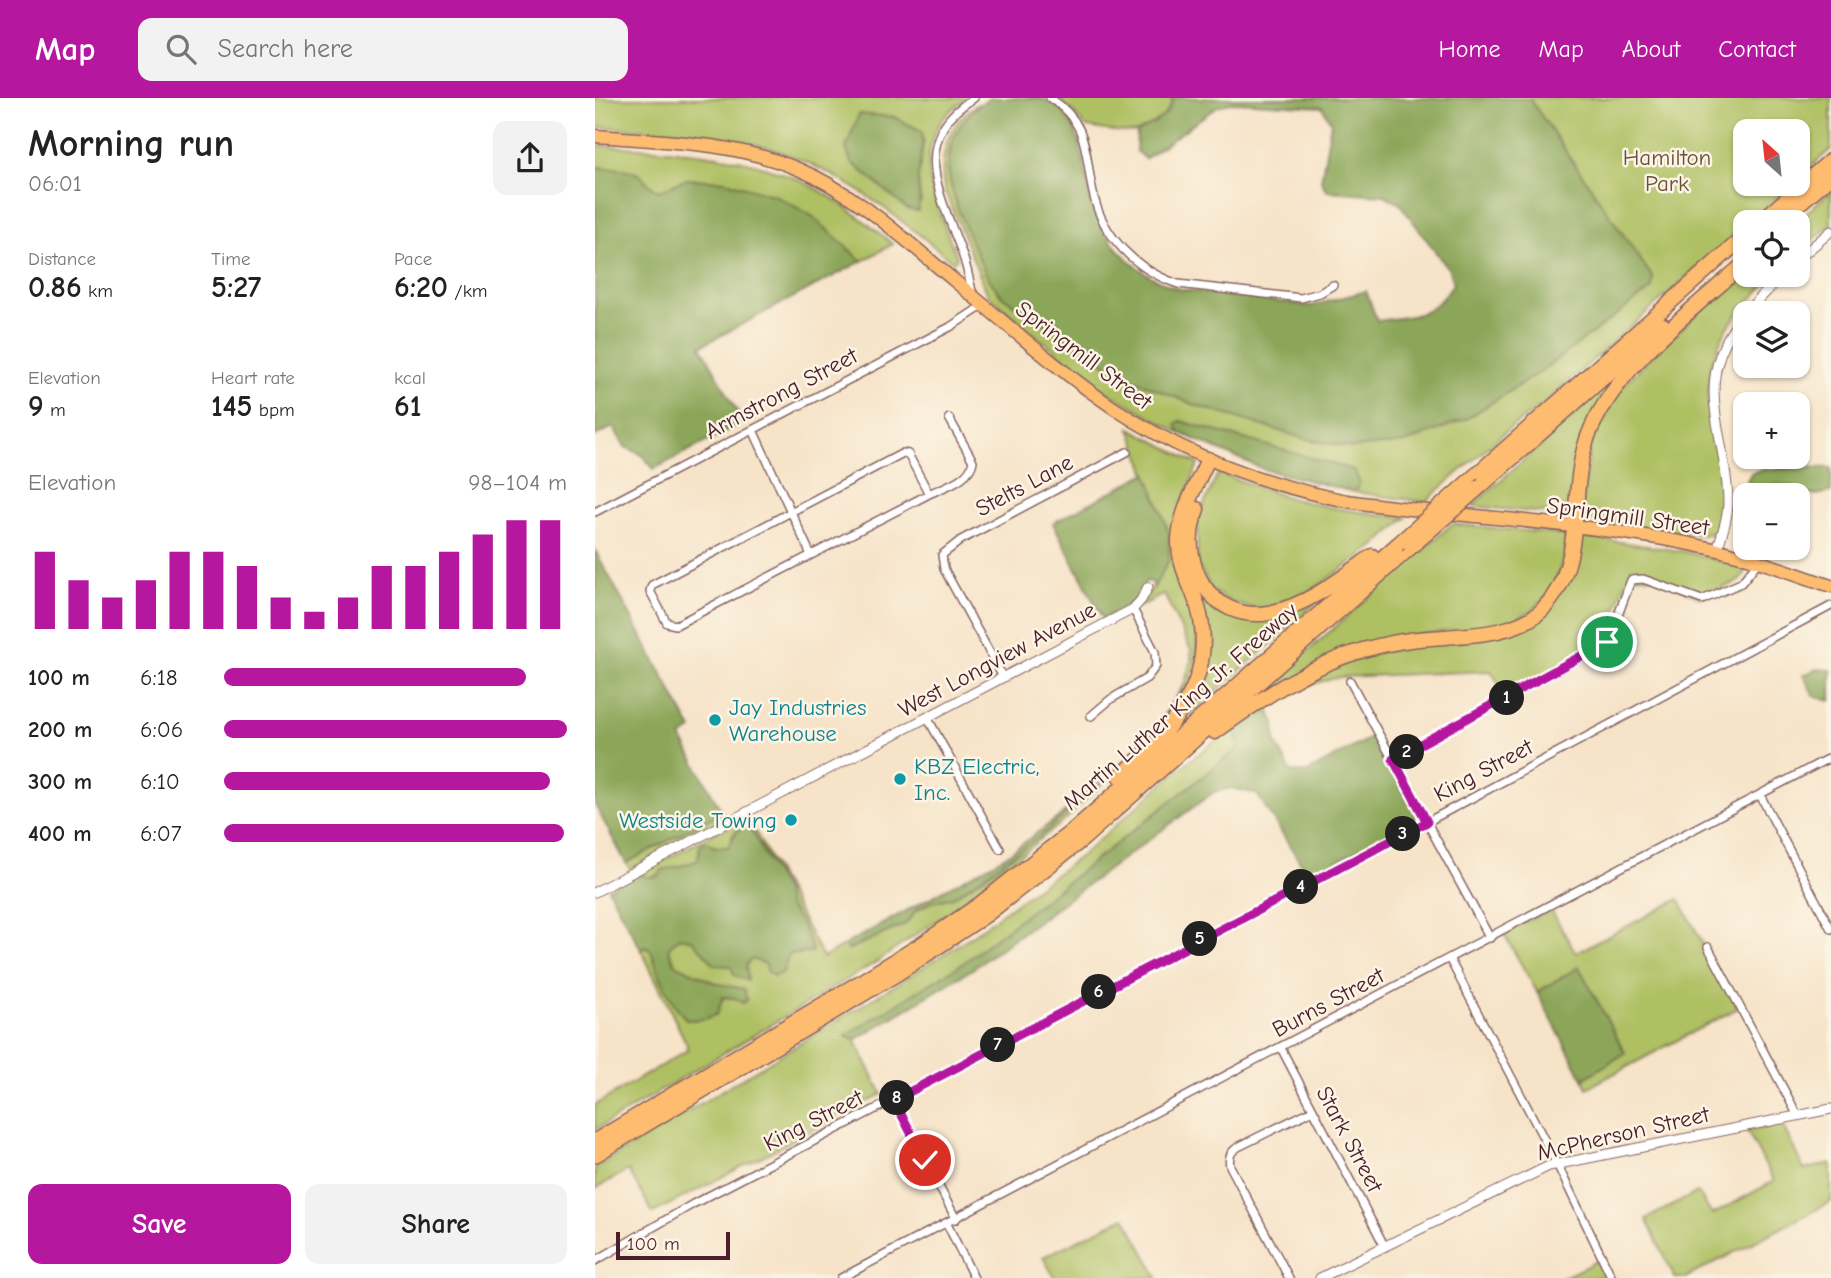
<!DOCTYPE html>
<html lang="en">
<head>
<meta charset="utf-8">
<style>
	body { margin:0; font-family:"Comic Neue",sans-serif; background:#f2f2f2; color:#222; height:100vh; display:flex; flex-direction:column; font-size:26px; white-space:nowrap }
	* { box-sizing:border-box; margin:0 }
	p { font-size:23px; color:#767676 }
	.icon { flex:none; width:38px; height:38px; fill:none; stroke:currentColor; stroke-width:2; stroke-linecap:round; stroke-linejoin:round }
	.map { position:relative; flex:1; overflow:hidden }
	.panel { display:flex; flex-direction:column; background:#fff; width:595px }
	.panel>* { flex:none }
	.needle { width:46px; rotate:333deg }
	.buttons { position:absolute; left:1138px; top:21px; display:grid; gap:14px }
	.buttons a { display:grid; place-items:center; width:77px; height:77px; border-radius:14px; background:#fff; box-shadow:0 2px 5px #0004; font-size:35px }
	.scale { position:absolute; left:21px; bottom:18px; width:114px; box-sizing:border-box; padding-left:7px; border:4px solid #4a1f2b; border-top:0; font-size:19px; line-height:24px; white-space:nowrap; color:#4a1f2b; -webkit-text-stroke:5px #fcf5e5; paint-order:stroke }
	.pin { position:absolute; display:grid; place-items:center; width:60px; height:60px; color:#fff; margin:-30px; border:4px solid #fff; border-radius:50%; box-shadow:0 2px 7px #0007 }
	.km { position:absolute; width:35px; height:35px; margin:-18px; border-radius:50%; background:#222; color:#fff; font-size:19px; line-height:35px; text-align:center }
	.round { display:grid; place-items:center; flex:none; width:74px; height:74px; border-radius:14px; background:#f2f2f2 }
	.summary { display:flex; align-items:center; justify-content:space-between; height:119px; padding:0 28px }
	h1 { font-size:38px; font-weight:700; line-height:52px }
	.stats { display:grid; grid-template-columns:repeat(3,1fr); gap:10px; height:119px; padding:7px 28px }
	.stats div { display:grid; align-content:center }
	.stats b { font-size:30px; font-weight:700 }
	.stats small { font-size:19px; font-weight:400 }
	.stats p { font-size:19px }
	.chart { height:196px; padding:14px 28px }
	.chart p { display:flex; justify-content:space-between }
	.chart svg { width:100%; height:126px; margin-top:7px; stroke:#b5179e; stroke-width:6 }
	.primary-button { display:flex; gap:14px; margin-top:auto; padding:14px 28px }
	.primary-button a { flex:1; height:80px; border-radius:14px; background:#b5179e; color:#fff; font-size:28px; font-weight:700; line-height:80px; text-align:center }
	.primary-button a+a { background:#f2f2f2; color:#222 }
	ul { padding:0 28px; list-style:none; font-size:23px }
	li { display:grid; grid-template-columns:112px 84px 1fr; align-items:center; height:52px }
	li i { height:18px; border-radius:9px; background:#b5179e }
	header { display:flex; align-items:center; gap:42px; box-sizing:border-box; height:98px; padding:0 35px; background:#b5179e; color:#fff }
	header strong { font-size:33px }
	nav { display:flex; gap:38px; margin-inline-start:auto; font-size:24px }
	.search { width:490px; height:63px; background:#f2f2f2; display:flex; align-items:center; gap:18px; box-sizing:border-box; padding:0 24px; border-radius:14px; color:#767676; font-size:26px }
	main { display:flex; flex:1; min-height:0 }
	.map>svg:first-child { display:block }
	.green { fill:#afc063; stroke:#7c7047; stroke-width:2; fill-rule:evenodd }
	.forest { fill:#8ba659; stroke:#6a6242; stroke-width:2 }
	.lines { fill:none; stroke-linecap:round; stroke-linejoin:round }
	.minor-casing { stroke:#866462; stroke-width:10 }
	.tertiary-casing { stroke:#866462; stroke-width:11 }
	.primary-casing { stroke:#866462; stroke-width:15 }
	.motorway-casing { stroke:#866462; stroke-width:17 }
	.minor { stroke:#fff; stroke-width:7 }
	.tertiary { stroke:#fff; stroke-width:9 }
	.primary { stroke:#febc70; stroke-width:12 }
	.motorway { stroke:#febc70; stroke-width:14 }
	.motorway-bridge-casing { stroke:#866462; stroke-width:17; stroke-linecap:butt }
	.motorway-bridge { stroke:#febc70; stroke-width:14 }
	.route-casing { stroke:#fff; stroke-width:14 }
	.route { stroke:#b5179e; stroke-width:9 }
	.culture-dot { fill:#0f9aa8; stroke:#fcf5e5; stroke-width:2.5 }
	.labels { text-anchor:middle; stroke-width:5; stroke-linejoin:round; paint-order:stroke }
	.park-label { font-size:23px; fill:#684f3c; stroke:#fcf5e5 }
	.street-label { font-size:23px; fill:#4a1f2b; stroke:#fcf5e5 }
	.culture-label { font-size:23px; fill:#0d838f; stroke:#fcf5e5; text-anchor:start }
</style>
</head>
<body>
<header>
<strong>Map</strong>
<div class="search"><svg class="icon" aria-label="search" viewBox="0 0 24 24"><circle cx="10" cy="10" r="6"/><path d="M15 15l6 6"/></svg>Search here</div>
<nav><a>Home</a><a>Map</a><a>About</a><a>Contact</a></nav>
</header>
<main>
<section class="panel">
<div class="summary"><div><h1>Morning run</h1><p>06:01</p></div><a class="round"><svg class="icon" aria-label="share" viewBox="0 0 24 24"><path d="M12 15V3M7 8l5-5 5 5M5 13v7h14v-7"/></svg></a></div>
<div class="stats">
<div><p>Distance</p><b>0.86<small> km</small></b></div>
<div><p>Time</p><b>5:27</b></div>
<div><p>Pace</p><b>6:20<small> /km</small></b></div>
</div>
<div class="stats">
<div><p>Elevation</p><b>9<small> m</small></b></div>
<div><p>Heart rate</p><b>145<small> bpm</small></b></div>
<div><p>kcal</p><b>61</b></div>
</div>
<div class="chart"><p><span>Elevation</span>98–104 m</p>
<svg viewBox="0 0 160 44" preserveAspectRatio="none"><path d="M5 44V17M15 44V27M25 44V33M35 44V27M45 44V17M55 44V17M65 44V22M75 44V33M85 44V38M95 44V33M105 44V22M115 44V22M125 44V17M135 44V11M145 44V6M155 44V6"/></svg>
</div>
<ul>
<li><b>100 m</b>6:18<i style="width:88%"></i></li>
<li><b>200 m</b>6:06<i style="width:100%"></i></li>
<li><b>300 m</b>6:10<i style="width:95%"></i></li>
<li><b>400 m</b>6:07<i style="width:99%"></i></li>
</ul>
<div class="primary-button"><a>Save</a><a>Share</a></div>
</section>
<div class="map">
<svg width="1236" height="1180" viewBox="0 0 1236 1180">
	<rect width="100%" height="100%" fill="#fcf5e5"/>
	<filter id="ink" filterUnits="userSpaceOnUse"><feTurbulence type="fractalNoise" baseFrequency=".0143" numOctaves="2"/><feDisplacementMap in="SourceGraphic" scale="14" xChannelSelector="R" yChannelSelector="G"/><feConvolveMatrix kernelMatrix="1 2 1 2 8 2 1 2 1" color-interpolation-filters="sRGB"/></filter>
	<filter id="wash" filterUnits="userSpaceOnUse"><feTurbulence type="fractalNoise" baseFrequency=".00686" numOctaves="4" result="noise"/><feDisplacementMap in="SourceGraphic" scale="28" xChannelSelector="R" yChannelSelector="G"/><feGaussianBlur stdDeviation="1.57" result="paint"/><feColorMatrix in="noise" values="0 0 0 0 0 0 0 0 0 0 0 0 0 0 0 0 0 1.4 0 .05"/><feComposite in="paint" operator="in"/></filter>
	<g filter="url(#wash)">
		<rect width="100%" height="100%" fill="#f6e3c8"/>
		<path class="green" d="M 0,0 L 372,0 C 306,41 341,105 362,160 L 358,164 C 298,114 236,65 159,46 C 107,32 53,32 0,29 ZM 299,19 L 329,42 L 323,80 L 326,105 Z
			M 464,0 L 578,0 C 575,17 560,29 543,34 C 531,37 505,31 492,29 Z
			M 934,0 L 1236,0 L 1236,51 L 1202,81 L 1202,33 L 1150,33 L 1150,86 L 1197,86 L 1154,124 L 1150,124 L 1150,128 L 940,313 L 915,330 L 830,404 L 759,394 L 764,385 L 659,344 L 585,323 L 582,326 L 585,335 L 503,289 L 393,197 L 349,91 C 344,55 352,24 384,5 L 366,27 L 355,48 L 353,73 L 408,199 L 530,278 L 600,307 L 711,341 L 758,350 L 871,321 L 952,269 L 1057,190 L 1058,180 Z
			M 0,47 C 75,52 152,53 220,90 C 248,105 273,126 298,146 L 267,163 L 217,118 L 130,83 L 92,81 L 64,93 C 53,89 54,85 46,79 C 34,69 15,71 0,69 Z
			M 1236,93 L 1236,127 L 1202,155 L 1201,124 Z
			M 1150,172 L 1150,177 L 1180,177 C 1161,197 1138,216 1126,242 C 1116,262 1112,287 1113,310 C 1116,347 1141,402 1119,435 L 1106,437 L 984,420 L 996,344 L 1025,291 L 1068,247 Z
			M 1014,286 L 1016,289 L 977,381 L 972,417 L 877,408 Z
			M 535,330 L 603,366 L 583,419 L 602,525 L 600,573 L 577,619 L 471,721 L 354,814 L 283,863 L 0,1032 L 0,1007 L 94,951 L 47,853 L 50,849 L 56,852 C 64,877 74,903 92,922 C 104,922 111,921 122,916 L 128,899 L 140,900 L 148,905 L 120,885 L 80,866 L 73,850 L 84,839 L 96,841 L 120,867 L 136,868 L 152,882 L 151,867 L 156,861 L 189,869 L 194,856 L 208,856 L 206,825 L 193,807 L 190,794 L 158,735 L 146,729 L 137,738 L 137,744 L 133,749 L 105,748 L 103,762 C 94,767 85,768 76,771 C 63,775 57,784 44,775 L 152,718 L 228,860 L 251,846 L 252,852 L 310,826 L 321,812 L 337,804 L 358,799 L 393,777 L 468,719 L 551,644 L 585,600 L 596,563 L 596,552 L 569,496 L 546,508 L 574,462 L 574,435 Z
			M 623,375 L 698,401 L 738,410 L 811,420 L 781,447 L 719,491 L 706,499 L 665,512 L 637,505 L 617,492 L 603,467 L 602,422 Z
			M 857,426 L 971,437 L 970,456 L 956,494 L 935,514 L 909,527 L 809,538 L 665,595 Z
			M 984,438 L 1092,454 L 1150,470 L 1150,476 L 1144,483 L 1105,500 C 1085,491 1051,468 1031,483 L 1012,537 L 1001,548 L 911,598 L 896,573 L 745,579 L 709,588 L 672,608 L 670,606 L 701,586 L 769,557 L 941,523 Z
			M 599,487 L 646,518 L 731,496 L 587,624 L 586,623 L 605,586 Z
			M 655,617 L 644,640 L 645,650 L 367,866 L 251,938 L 260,942 L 287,996 L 58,1115 L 33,1072 L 0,1091 L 0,1070 L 302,886 L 375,839 L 487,757 L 589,667 Z
			M 127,714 L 130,721 L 35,771 L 31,765 Z
			M 1084,801 L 1143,910 L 992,990 L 988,981 L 1030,955 L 984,870 L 942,894 L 908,834 L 956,812 L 981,855 Z
			M 1187,1026 L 1209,1072 L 1236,1065 L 1236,1104 L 1090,1180 L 1080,1180 L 1051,1121 L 1103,1094 L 1117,1117 L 1179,1083 L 1152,1033 Z
			M 530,1119 L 563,1180 L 460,1180 L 448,1159 Z
			M 1004,1162 L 1013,1180 L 967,1180 Z"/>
		<path class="forest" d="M 396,0 C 411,0 430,0 444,0 C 493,11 486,78 500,114 C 514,151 547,179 584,191 L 717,208 L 771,193 L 782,223 C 821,217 835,221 858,186 L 854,172 L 805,106 L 789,97 L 732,93 L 726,83 L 736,24 L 727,9 L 639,4 L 623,8 L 550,61 L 541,53 L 542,34 C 558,26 574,20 578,0 L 934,0 L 1058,180 L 1057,190 L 952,269 L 871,321 L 810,345 L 758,350 L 711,341 L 600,307 L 529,278 L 408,199 C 392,182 385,164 376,143 C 359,103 338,58 371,20 C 379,11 385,5 396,0 Z
			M 264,16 L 299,19 L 327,33 C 330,49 324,63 323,79 C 322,91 327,101 323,113 L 312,111 L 256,64 L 251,50 Z
			M 0,69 C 15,71 34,69 46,78 C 54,85 53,89 64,93 L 92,81 L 130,83 L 181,98 L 217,118 L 267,163 L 106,248 L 148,324 L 59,371 L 46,356 L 30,349 L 18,329 L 0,338 Z
			M 585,323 L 759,372 L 765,385 L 759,394 L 668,371 L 585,335 L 581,326 Z
			M 1197,369 L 1236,370 L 1236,394 C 1219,397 1213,401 1199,389 L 1179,387 L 1159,394 L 1154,390 L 1152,383 L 1156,375 L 1166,372 Z
			M 552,375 L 574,435 L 574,462 L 559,489 L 557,484 L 551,483 L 541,502 L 508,521 L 458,425 Z
			M 0,452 L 97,632 L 86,639 L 127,714 L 31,765 L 0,707 Z
			M 1222,571 L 1236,572 L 1236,603 L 1219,598 L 1208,577 Z
			M 588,588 L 578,611 L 551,644 L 446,738 L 358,799 L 337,804 L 321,812 L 311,826 L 252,852 L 251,846 L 411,758 L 465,718 L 528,663 L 560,630 Z
			M 670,606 L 680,625 L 680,643 L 696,674 L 713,674 L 775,640 L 781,642 L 821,717 L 821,721 L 714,778 L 662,696 L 637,690 L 619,694 L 376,872 L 260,942 L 250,938 L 367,866 L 644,650 L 640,634 C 648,622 659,614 670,606 Z
			M 151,727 L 158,735 L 190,794 L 193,807 L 206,825 L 216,847 L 217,854 L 194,856 L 188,875 L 178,878 L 172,873 L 171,866 L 156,861 L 151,867 L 153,883 L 139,877 L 136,868 L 120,867 L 96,841 L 84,839 L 73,850 L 80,866 L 120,885 L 149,891 L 152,902 L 148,905 L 140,900 L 128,899 L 122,916 L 110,921 L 92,922 C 74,903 64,877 56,853 L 50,849 L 47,853 L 13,791 L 44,775 C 51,780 56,780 64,778 L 67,772 C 80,769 90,768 103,762 L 105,748 L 108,744 L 115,745 L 119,749 L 133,749 L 142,733 Z
			M 984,869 L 1030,955 L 988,981 L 942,894 Z"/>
	</g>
	<g filter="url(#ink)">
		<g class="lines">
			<defs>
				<path id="minor" d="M 455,0 C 495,26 489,53 498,95 C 507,138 541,172 583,186 L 706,200 L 725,195 L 738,187
					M 378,198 C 375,184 372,169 367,155 C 347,100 311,41 379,0
					M 158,332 L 216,457
					M 334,396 L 313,356 L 308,355 L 57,487 L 55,493 L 72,525 L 81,527 L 334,396 C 348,389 376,381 378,363 L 354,320
					M 0,414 L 355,229 L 389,207
					M 408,579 L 349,471 L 347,457 L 366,442 L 532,354
					M 755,583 L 895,840
					M 496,618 L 516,601 L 552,580 L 561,568 L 560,554 L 538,511
					M 332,619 L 405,751
					M 798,661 L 1004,550 L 1015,539 L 1036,482 L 1048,481 L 1107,502 L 1146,485 L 1163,464
					M 1165,697 L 1236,831
					M 1113,849 L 1203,1018
					M 855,862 L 962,1066 L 1017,1180
					M 686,950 L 790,1149
					M 299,1002 L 361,1121
					M 352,1126 L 379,1180
					M 0,1163 L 98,1106 L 832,724 L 1236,508
					M 246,1180 L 1236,659
					M 694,1180 L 635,1068 C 633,1058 636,1053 645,1048 L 718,1012"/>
				<path id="tertiary" d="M 1202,162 L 1236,133
					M 1150,215 L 1188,177
					M 1122,452 C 1127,436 1133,420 1133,404 C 1132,332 1093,281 1150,216
					M 0,794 L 538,511 L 546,502 L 553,489
					M 725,1180 L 954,1068 L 1236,1011"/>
				<path id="primary" d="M 0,38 C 68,43 139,44 203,71 C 263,96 311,143 361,184 C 406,221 449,260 496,294 C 572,350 660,385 752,403 C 874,421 999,424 1119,451 C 1159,460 1197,475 1236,488"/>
				<path id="motorway" d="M 1165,124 L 1236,62
					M 1183,124 L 1236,78
					M 873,384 L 1150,138
					M 888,386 L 1068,227
					M 602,411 C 581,462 614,525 674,515 C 712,508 747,480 777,458
					M 620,634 C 666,601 713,568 768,552 C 783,548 799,544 815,542 C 855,536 916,542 947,512 C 995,464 970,389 996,331 C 1025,266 1097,212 1150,165
					M 525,679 C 575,633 624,583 603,509 C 596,486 583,467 584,442 C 585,414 602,386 613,361
					M 0,1043 L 262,886 L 327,846 L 385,806 L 481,730 L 802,447
					M 0,1057 L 305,874 L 391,817 L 488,741 L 817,448"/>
			</defs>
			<use href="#minor" class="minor-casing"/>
			<use href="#tertiary" class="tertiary-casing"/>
			<use href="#primary" class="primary-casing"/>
			<use href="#motorway" class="motorway-casing"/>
			<use href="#minor" class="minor"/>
			<use href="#tertiary" class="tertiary"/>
			<use href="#primary" class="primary"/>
			<use href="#motorway" class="motorway"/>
			<defs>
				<path id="motorway-bridge" d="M 802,447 L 873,384
					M 817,448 L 888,386"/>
			</defs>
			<use href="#motorway-bridge" class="motorway-bridge-casing"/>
			<use href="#motorway-bridge" class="motorway-bridge"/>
		</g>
	</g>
	<g class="lines" filter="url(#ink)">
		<defs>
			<path id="route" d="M 330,1062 L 299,1002 L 832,724 L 798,661 L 1012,544"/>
		</defs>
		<use href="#route" class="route-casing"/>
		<use href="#route" class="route"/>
	</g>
	<g class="culture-dot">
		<circle cx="120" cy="622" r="7"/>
		<circle cx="305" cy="681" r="7"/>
		<circle cx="196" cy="722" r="7"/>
	</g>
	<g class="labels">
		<g class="park-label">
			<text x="1072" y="67">Hamilton<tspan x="1072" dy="26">Park</tspan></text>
		</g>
		<g class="street-label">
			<text transform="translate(489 257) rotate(37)" y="8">Springmill Street</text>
			<text transform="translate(186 295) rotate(-28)" y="8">Armstrong Street</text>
			<text transform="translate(429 387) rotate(-28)" y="8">Stelts Lane</text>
			<text transform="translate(1033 418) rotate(8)" y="8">Springmill Street</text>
			<text transform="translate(402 561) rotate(-28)" y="8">West Longview Avenue</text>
			<text transform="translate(585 608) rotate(-41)" y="8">Martin Luther King Jr. Freeway</text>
			<text transform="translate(888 672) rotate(-28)" y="8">King Street</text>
			<text transform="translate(733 904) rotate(-28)" y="8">Burns Street</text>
			<text transform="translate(218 1022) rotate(-27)" y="8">King Street</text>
			<text transform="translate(1028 1035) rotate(-13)" y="8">McPherson Street</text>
			<text transform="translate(755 1041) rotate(62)" y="8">Stark Street</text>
		</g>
		<g class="culture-label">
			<text x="134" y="617">Jay Industries<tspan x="134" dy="26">Warehouse</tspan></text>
			<text x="319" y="676">KBZ Electric,<tspan x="319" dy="26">Inc.</tspan></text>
			<text x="182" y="730" text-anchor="end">Westside Towing</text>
		</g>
	</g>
</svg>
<div class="buttons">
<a><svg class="needle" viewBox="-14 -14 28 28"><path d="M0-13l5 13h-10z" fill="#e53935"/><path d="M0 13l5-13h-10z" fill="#767676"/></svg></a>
<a><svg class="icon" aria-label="locate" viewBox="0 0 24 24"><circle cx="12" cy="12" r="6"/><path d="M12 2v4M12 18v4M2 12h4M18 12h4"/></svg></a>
<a><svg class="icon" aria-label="layers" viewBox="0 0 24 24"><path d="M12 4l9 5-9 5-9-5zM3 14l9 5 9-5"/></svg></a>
<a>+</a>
<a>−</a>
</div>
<div class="scale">100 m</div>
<div class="pin" style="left:1012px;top:544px;background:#1e9e55"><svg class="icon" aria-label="arrive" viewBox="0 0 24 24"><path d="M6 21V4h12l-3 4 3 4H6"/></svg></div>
<div class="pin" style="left:330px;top:1062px;background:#d93025"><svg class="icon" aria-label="check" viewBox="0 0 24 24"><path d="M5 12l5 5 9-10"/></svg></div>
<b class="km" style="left:912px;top:600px">1</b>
<b class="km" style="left:812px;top:654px">2</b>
<b class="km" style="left:808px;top:736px">3</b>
<b class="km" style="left:706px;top:789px">4</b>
<b class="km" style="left:605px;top:841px">5</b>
<b class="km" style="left:504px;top:894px">6</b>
<b class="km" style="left:403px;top:947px">7</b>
<b class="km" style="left:302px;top:1000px">8</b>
</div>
</main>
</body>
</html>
